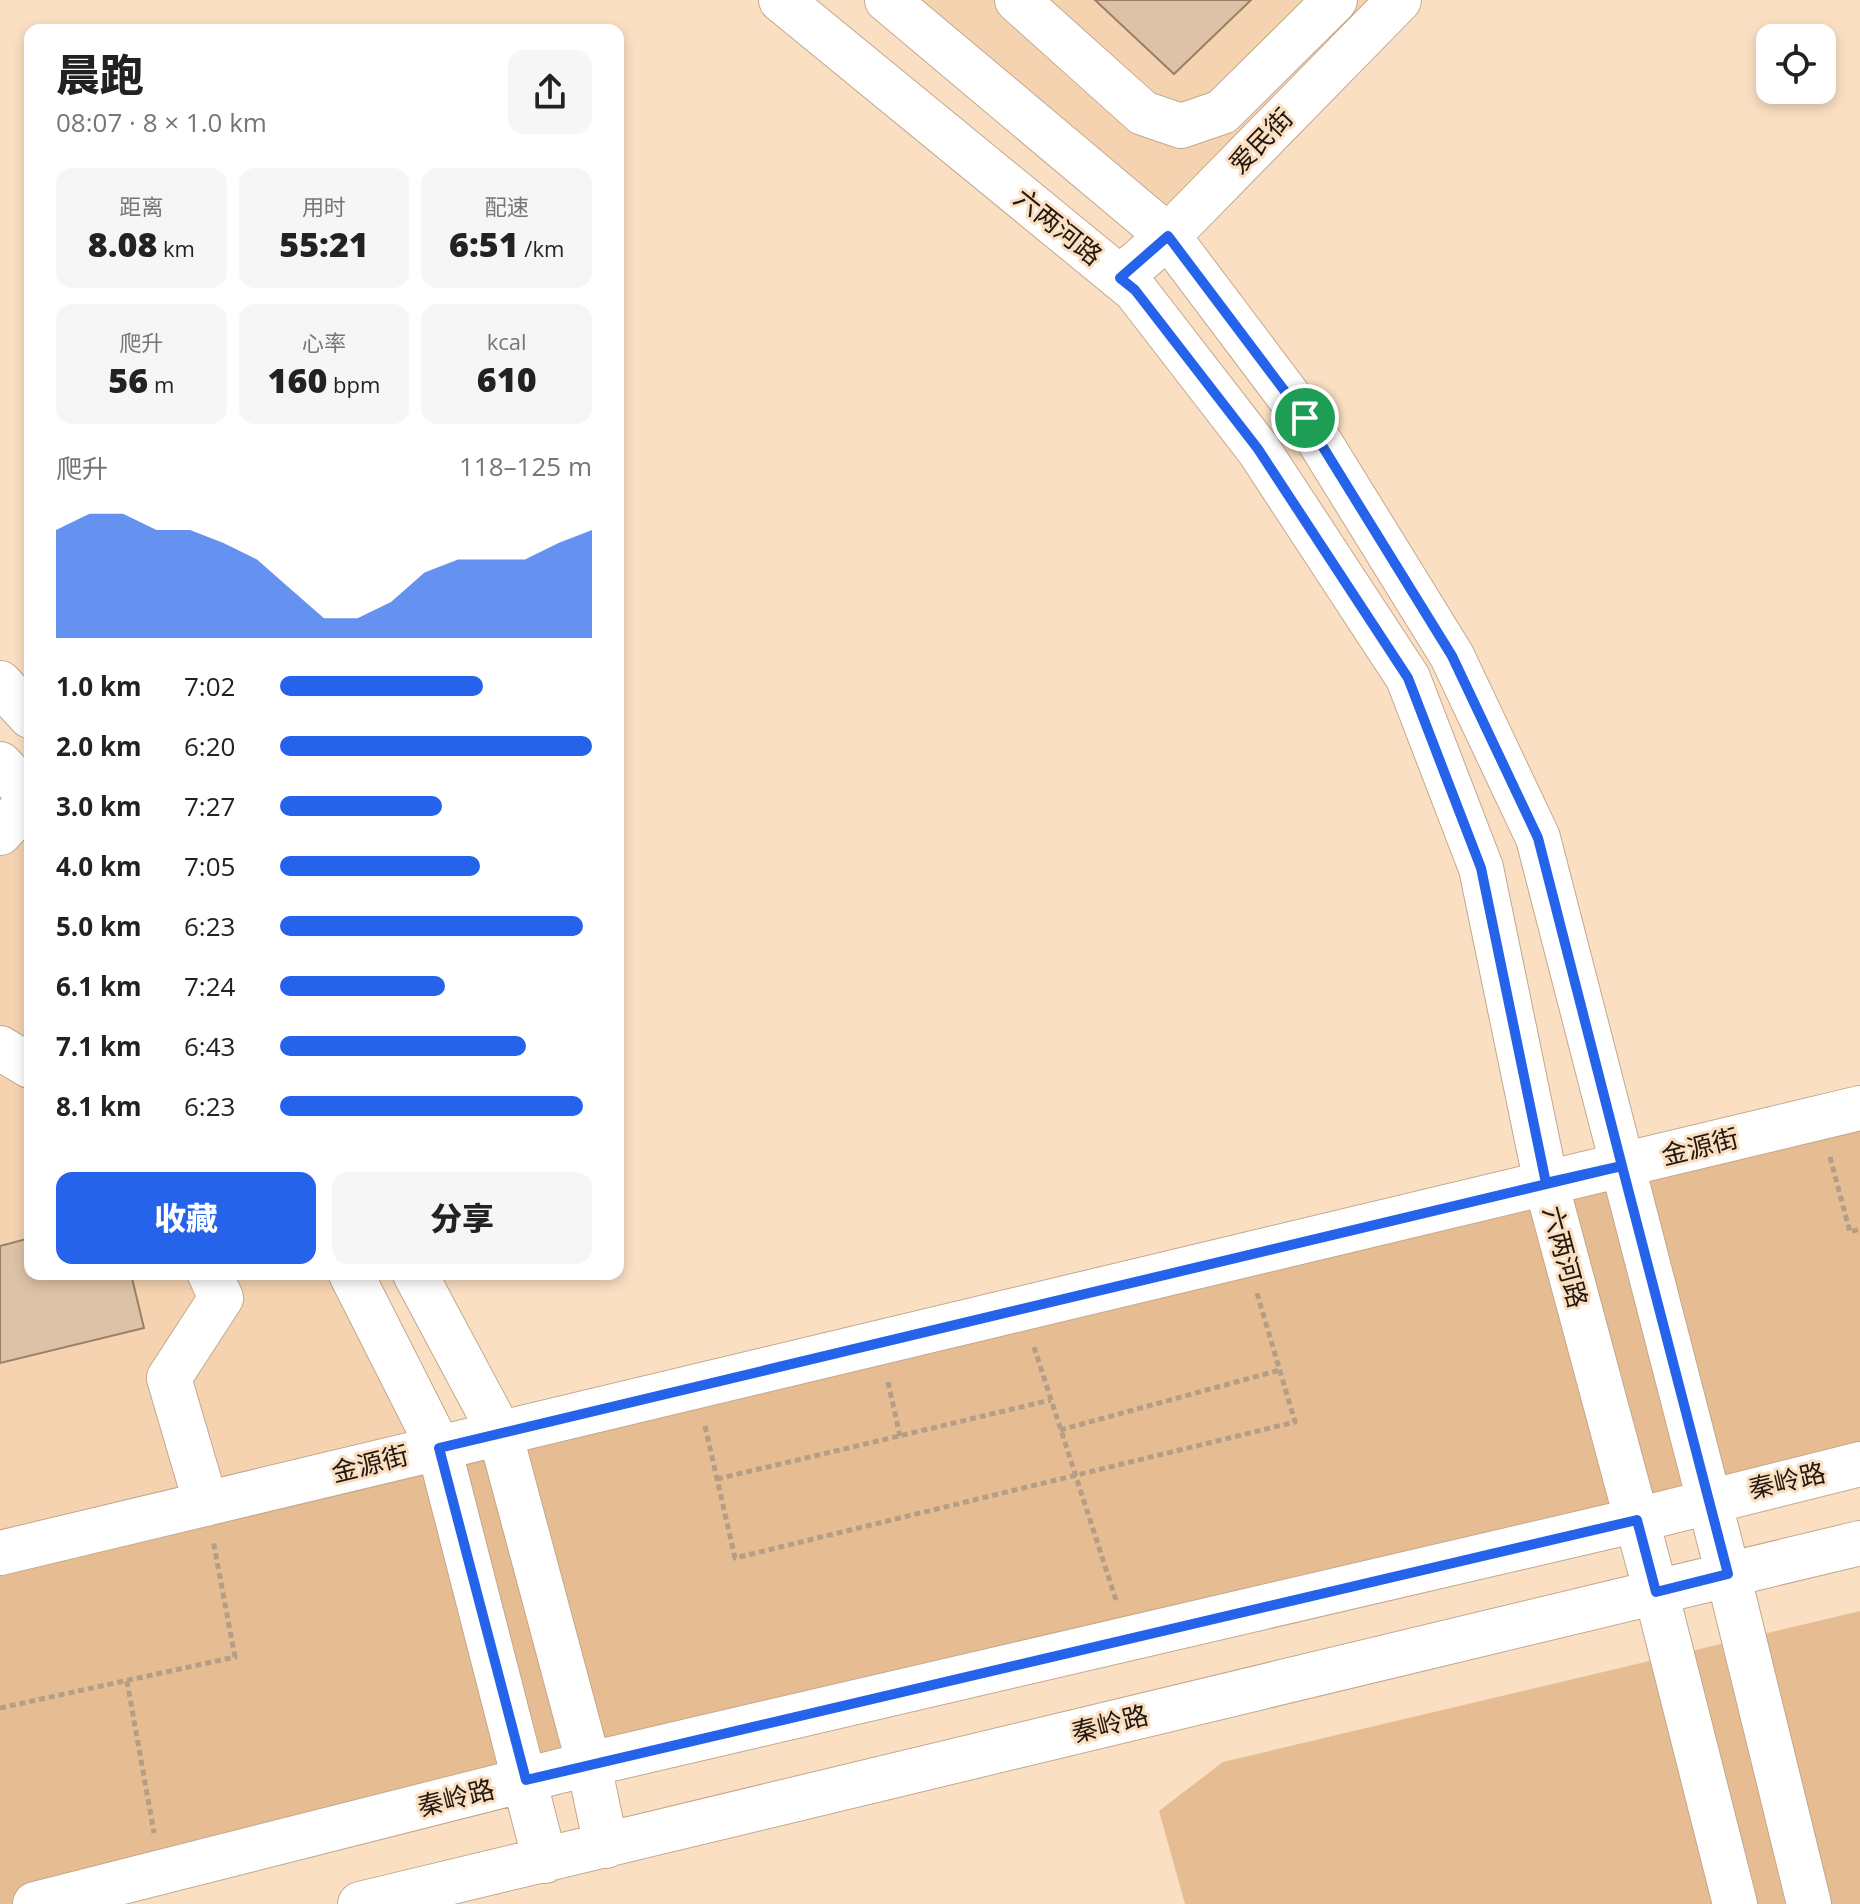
<!DOCTYPE html>
<html lang="zh">
<head>
<meta charset="utf-8">
<style>
	body { margin:0; font-family:"Open Sans","Noto Sans SC",sans-serif; background:#f6f6f6; color:#222; height:100vh; display:flex; flex-direction:column; font-size:30px; white-space:nowrap }
	* { box-sizing:border-box; margin:0 }
	p { font-size:26px; color:#767676 }
	.icon { flex:none; width:44px; height:44px; fill:none; stroke:currentColor; stroke-width:2; stroke-linecap:round; stroke-linejoin:round }
	.map { position:relative; flex:1; overflow:hidden }
	.details { position:absolute; left:24px; top:24px; width:600px; height:1256px; display:flex; flex-direction:column; background:#fff; border-radius:16px; box-shadow:0 4px 12px #0003 }
	.details>* { flex:none }
	.buttons { position:absolute; left:1756px; top:24px; display:grid; gap:16px }
	.buttons a { display:grid; place-items:center; width:80px; height:80px; border-radius:16px; background:#fff; box-shadow:0 4px 12px #0003; font-size:40px }
	.pin { position:absolute; display:grid; place-items:center; width:68px; height:68px; color:#fff; margin:-34px; border:4px solid #fff; border-radius:50%; box-shadow:0 2px 8px #0007 }
	.round { display:grid; place-items:center; flex:none; width:84px; height:84px; border-radius:16px; background:#f6f6f6 }
	.head { display:flex; align-items:center; justify-content:space-between; height:136px; padding:0 32px }
	h1 { font-size:44px; font-weight:800; line-height:60px }
	.metrics { display:grid; grid-template-columns:repeat(3,1fr); gap:12px; height:136px; padding:8px 32px }
	.metrics div { display:grid; align-content:center; border-radius:16px; background:#f6f6f6; text-align:center }
	.metrics b { font-size:34px; font-weight:800 }
	.metrics small { font-size:22px; font-weight:400 }
	.metrics p { font-size:22px }
	.chart { height:224px; padding:16px 32px }
	.chart p { display:flex; justify-content:space-between }
	.chart svg { width:100%; height:144px; margin-top:8px; fill:#2563eb; opacity:.7 }
	.primary-button { display:flex; gap:16px; margin-top:auto; padding:16px 32px }
	.primary-button a { flex:1; height:92px; border-radius:16px; background:#2563eb; color:#fff; font-size:32px; font-weight:800; line-height:92px; text-align:center }
	.primary-button a+a { background:#f6f6f6; color:#222 }
	ul { padding:0 32px; list-style:none; font-size:26px }
	li { display:grid; grid-template-columns:128px 96px 1fr; align-items:center; height:60px }
	li i { height:20px; border-radius:10px; background:#2563eb }
	.map>svg:first-child { display:block }
	.built { fill:#f5d3b1 }
	.green { fill:#e6bc92 }
	.building { fill:#dec2a7; stroke:#9a8066; stroke-width:2 }
	.lines { fill:none; stroke-linecap:round; stroke-linejoin:round }
	.minor-casing { stroke:#c3a88d; stroke-width:46 }
	.path { stroke:#b49e87; stroke-width:5; stroke-dasharray:6 4; stroke-linecap:butt }
	.minor { stroke:#fff; stroke-width:44 }
	.route-casing { stroke:#fff; stroke-width:16 }
	.route { stroke:#2563eb; stroke-width:10 }
	.labels { text-anchor:middle; stroke-width:6; stroke-linejoin:round; paint-order:stroke }
	.street-label { font-size:26px; fill:#22180e; stroke:#fbdfc2 }
</style>
</head>
<body>
<div class="map">
<svg width="1860" height="1904" viewBox="0 0 1860 1904">
	<rect width="100%" height="100%" fill="#fbdfc2"/>
	<path class="built" d="M 912,0 L 1367,0 L 1165,209 Z
		M 0,764 L 30,796 L 30,1274 L 351,1274 L 439,1448 L 0,1553 Z"/>
	<path class="green" d="M 1860,1108 L 1860,1464 L 35,1904 L 0,1904 L 0,1553 Z
		M 1860,1611 L 1860,1904 L 1185,1904 L 1159,1811 L 1223,1762 Z"/>
	<path class="building" d="M 1095,0 L 1251,0 L 1174,74 Z
		M 30,1238 L 30,1274 L 131,1274 L 144,1328 L 0,1363 L 0,1246 Z"/>
	<g class="lines">
		<defs>
			<path id="minor" d="M 781,0 L 1135,290 L 1258,449 L 1408,678 L 1481,868 L 1546,1183 L 1656,1592 L 1735,1904
				M 887,0 L 1168,236 L 1305,418 L 1452,656 L 1538,838 L 1728,1574 L 1809,1904
				M 1017,0 L 1143,113 L 1181,126 L 1222,112 L 1335,0
				M 1120,278 L 1168,236 L 1399,0
				M 0,683 L 30,716
				M 0,764 L 30,796
				M 0,833 L 30,800
				M 0,1048 L 30,1066
				M 351,1274 L 439,1448 L 545,1861
				M 415,1274 L 500,1433 L 589,1765 L 606,1846
				M 206,1504 L 169,1378 L 221,1298 L 210,1274
				M 0,1553 L 1860,1108
				M 35,1904 L 560,1771 L 1637,1520 L 1860,1464
				M 360,1904 L 1860,1543"/>
		</defs>
		<use href="#minor" class="minor-casing"/>
		<path class="path" d="M 1830,1157 L 1850,1232 L 1860,1229
			M 1034,1347 L 1116,1600
			M 888,1382 L 900,1436
			M 705,1426 L 735,1558 L 1295,1422 L 1257,1293
			M 1060,1430 L 1280,1370
			M 717,1479 L 1051,1400
			M 127,1681 L 154,1833
			M 0,1708 L 235,1657 L 213,1540"/>
		<use href="#minor" class="minor"/>
	</g>
	<g class="lines">
		<defs>
			<path id="route" d="M 1305,418 L 1452,656 L 1538,838 L 1622,1166 L 439,1448 L 526,1780 L 1637,1520 L 1656,1592 L 1728,1574 L 1622,1166 L 1546,1183 L 1481,868 L 1408,678 L 1258,449 L 1135,290 L 1120,278 L 1168,236 L 1305,418"/>
		</defs>
		<use href="#route" class="route-casing"/>
		<use href="#route" class="route"/>
	</g>
	<g class="labels">
		<g class="street-label">
			<text transform="translate(1261 141) rotate(-46)" y="9">爱民街</text>
			<text transform="translate(1058 227) rotate(39)" y="9">六两河路</text>
			<text transform="translate(1700 1147) rotate(-14)" y="9">金源街</text>
			<text transform="translate(1565 1257) rotate(75)" y="9">六两河路</text>
			<text transform="translate(370 1464) rotate(-14)" y="9">金源街</text>
			<text transform="translate(1787 1481) rotate(-13)" y="9">秦岭路</text>
			<text transform="translate(1110 1724) rotate(-14)" y="9">秦岭路</text>
			<text transform="translate(456 1798) rotate(-14)" y="9">秦岭路</text>
		</g>
	</g>
</svg>
<div class="buttons">
<a><svg class="icon" aria-label="locate" viewBox="0 0 24 24"><circle cx="12" cy="12" r="6"/><path d="M12 2v4M12 18v4M2 12h4M18 12h4"/></svg></a>
</div>
<div class="pin" style="left:1305px;top:418px;background:#1e9e55"><svg class="icon" aria-label="arrive" viewBox="0 0 24 24"><path d="M6 21V4h12l-3 4 3 4H6"/></svg></div>
<section class="details">
<div class="head"><div><h1>晨跑</h1><p>08:07 · 8 × 1.0 km</p></div><a class="round"><svg class="icon" aria-label="share" viewBox="0 0 24 24"><path d="M12 15V3M7 8l5-5 5 5M5 13v7h14v-7"/></svg></a></div>
<div class="metrics">
<div><p>距离</p><b>8.08<small> km</small></b></div>
<div><p>用时</p><b>55:21</b></div>
<div><p>配速</p><b>6:51<small> /km</small></b></div>
</div>
<div class="metrics">
<div><p>爬升</p><b>56<small> m</small></b></div>
<div><p>心率</p><b>160<small> bpm</small></b></div>
<div><p>kcal</p><b>610</b></div>
</div>
<div class="chart"><p><span>爬升</span>118–125 m</p>
<svg viewBox="0 0 160 44" preserveAspectRatio="none"><path d="M0 44V11L10 6L20 6L30 11L40 11L50 15L60 20L70 29L80 38L90 38L100 33L110 24L120 20L130 20L140 20L150 15L160 11V44z"/></svg>
</div>
<ul>
<li><b>1.0 km</b>7:02<i style="width:65%"></i></li>
<li><b>2.0 km</b>6:20<i style="width:100%"></i></li>
<li><b>3.0 km</b>7:27<i style="width:52%"></i></li>
<li><b>4.0 km</b>7:05<i style="width:64%"></i></li>
<li><b>5.0 km</b>6:23<i style="width:97%"></i></li>
<li><b>6.1 km</b>7:24<i style="width:53%"></i></li>
<li><b>7.1 km</b>6:43<i style="width:79%"></i></li>
<li><b>8.1 km</b>6:23<i style="width:97%"></i></li>
</ul>
<div class="primary-button"><a>收藏</a><a>分享</a></div>
</section>
</div>
</body>
</html>
